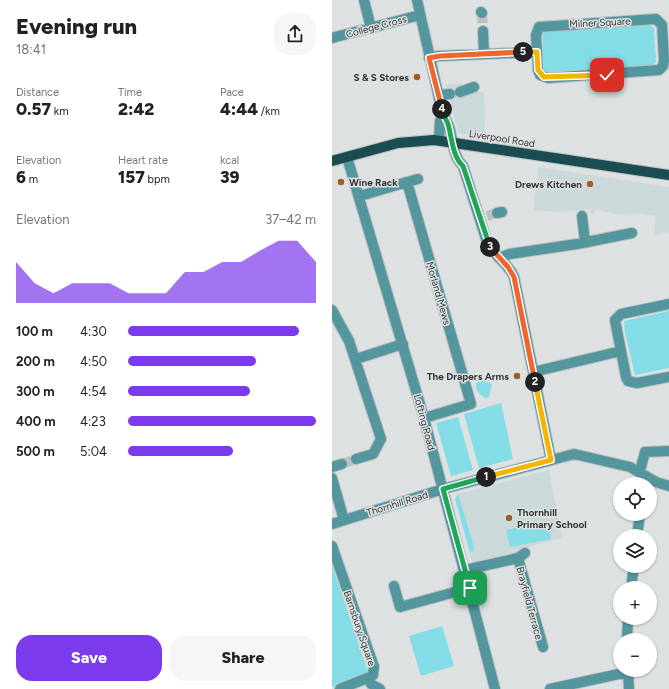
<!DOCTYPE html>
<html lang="en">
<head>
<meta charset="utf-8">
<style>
	body { margin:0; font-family:Figtree,sans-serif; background:#f6f6f6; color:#222; height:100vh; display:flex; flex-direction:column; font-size:15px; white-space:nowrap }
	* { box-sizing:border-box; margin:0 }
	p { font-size:13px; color:#767676 }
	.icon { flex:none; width:22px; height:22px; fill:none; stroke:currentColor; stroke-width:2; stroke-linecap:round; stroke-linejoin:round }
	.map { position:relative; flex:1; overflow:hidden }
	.drawer { display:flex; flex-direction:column; background:#fff; width:332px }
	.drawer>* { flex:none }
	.tools { position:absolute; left:281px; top:477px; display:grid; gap:8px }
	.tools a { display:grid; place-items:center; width:44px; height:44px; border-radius:50%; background:#fff; box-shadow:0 1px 3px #0004; font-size:20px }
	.pin { position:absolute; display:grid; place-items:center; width:34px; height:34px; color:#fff; margin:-17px; border-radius:8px; box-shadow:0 2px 6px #0006 }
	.km { position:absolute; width:20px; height:20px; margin:-10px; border-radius:50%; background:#222; color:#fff; font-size:11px; line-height:20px; text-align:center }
	.round { display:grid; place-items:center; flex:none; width:42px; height:42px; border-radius:16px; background:#f6f6f6 }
	.headline { display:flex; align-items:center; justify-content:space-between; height:68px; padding:0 16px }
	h1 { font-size:22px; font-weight:800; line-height:30px }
	.stats { display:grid; grid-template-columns:repeat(3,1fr); gap:6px; height:68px; padding:4px 16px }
	.stats div { display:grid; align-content:center }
	.stats b { font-size:17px; font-weight:800 }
	.stats small { font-size:11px; font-weight:400 }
	.stats p { font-size:11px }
	.chart { height:112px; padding:8px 16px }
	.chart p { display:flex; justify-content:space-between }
	.chart svg { width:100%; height:72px; margin-top:4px; fill:#7c3aed; opacity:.7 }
	.action { display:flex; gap:8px; margin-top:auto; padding:8px 16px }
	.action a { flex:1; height:46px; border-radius:16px; background:#7c3aed; color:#fff; font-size:16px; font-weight:800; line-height:46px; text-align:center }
	.action a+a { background:#f6f6f6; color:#222 }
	ul { padding:0 16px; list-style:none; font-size:13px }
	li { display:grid; grid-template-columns:64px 48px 1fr; align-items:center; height:30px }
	li i { height:10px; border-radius:5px; background:#7c3aed }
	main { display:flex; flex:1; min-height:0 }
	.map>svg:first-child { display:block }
	.built { fill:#cbd9db }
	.green { fill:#84dce6 }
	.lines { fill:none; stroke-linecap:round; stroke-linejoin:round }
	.minor-tunnel { stroke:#bbbfc0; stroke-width:10; stroke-dasharray:10 5; stroke-linecap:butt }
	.minor-casing { stroke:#bbbfc0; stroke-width:12 }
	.major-casing { stroke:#bbbfc0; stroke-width:12 }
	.minor { stroke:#53969d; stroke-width:10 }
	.major { stroke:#1b4c51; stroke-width:10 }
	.split-1-casing { stroke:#fff; stroke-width:8 }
	.split-2-casing { stroke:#fff; stroke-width:8 }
	.split-3-casing { stroke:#fff; stroke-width:8 }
	.split-4-casing { stroke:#fff; stroke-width:8 }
	.split-5-casing { stroke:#fff; stroke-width:8 }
	.split-6-casing { stroke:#fff; stroke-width:8 }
	.split-1 { stroke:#22a559; stroke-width:5 }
	.split-2 { stroke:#f5b400; stroke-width:5 }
	.split-3 { stroke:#f0652b; stroke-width:5 }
	.split-4 { stroke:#22a559; stroke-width:5 }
	.split-5 { stroke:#f0652b; stroke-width:5 }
	.split-6 { stroke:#f5b400; stroke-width:5 }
	.poi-dot { fill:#9e5c29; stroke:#dde1e2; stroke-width:1.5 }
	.labels { text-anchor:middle; stroke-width:3; stroke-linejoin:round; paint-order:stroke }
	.street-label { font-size:10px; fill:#353738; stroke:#dde1e2 }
	.poi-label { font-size:10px; font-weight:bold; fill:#353738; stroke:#dde1e2; text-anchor:end }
</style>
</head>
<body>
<main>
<section class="drawer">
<div class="headline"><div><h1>Evening run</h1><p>18:41</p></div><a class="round"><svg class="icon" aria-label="share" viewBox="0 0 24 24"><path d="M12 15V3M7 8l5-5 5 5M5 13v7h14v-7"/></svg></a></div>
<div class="stats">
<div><p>Distance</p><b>0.57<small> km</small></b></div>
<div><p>Time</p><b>2:42</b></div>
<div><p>Pace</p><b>4:44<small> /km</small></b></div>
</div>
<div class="stats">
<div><p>Elevation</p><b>6<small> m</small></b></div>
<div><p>Heart rate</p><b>157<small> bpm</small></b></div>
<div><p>kcal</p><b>39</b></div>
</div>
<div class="chart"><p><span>Elevation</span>37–42 m</p>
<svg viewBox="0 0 160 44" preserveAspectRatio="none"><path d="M0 44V19L10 32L20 38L30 32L40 32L50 32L60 38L70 38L80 38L90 25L100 25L110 19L120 19L130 12L140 6L150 6L160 19V44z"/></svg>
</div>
<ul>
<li><b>100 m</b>4:30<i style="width:91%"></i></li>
<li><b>200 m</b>4:50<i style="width:68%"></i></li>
<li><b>300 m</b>4:54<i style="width:65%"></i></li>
<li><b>400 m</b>4:23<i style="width:100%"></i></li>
<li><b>500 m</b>5:04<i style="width:56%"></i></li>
</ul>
<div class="action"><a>Save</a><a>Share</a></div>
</section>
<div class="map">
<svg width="337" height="689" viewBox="0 0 337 689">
	<rect width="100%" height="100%" fill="#dde1e2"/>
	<path class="built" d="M 126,83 L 152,93 L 153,137 L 128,134 L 126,132 L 114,84 Z
		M 207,167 L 337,187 L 337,232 L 322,235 L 324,216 L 310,214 L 288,215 L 263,209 L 262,214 L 259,214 L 258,209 L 230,212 L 201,210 Z
		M 217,470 L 230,538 L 191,548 L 187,553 L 141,565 L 123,499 L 125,494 Z"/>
	<path class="green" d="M 318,25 L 322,28 L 324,62 L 321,65 L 216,73 L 212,70 L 210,34 L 214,30 Z
		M 337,311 L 337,368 L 303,375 L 293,332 L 292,321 Z
		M 150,380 L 160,384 L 157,397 L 153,398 C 147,394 143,390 144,383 Z
		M 169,403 L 181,459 L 147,468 L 132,414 Z
		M 126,417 L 141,470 L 119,476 L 104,423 Z
		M 126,494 L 140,540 L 142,551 L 138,552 L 123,499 Z
		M 215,522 L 219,539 L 178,547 L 174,530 Z
		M 0,565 L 36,672 L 34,675 L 0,687 Z
		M 110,626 L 122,666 L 89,676 L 77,636 Z"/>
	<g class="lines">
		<path class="minor-tunnel" d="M 150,13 L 151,31
			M 155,216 L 165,213
			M 10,464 L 24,459"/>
		<defs>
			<path id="minor" d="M 32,0 L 39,28
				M 85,0 L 111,116 C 123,129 117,153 131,166 L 155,242 C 162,256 176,263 182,277 L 219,460
				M 149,12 L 150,13
				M 324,19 L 330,25 L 332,60 L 331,66 L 327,70 L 216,78 L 208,75 L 206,70 L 204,35 L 207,27 Z
				M 151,31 L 152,54
				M 0,38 L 88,15
				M 97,58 L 107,56 L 205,52
				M 128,92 L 142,87
				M 107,95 L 118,94
				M 107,140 L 108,121 L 111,116
				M 15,157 L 92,418 L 163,689
				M 75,182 L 86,179
				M 28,196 L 75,182 L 139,404 L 92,418
				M 165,213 L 170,212
				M 250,216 L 253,242
				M 167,258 L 178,254 L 245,244 L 300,233
				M 337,304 L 289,314 L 283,320 L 294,377 L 296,381 L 305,383 L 337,377
				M 0,310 L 17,341 L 49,439 L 41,454 L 24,459
				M 24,359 L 71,344
				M 201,372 L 289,351
				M 0,467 L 10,464
				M 308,471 L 313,452 L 337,451
				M 0,478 L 12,520
				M 0,524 L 111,489 L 242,454 L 298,467 L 324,482 L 337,486
				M 305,536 L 308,514
				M 0,546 L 42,667 L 41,675 L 38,677 L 8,689
				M 186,558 L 211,647
				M 133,570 L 186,558 L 193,553
				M 62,586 L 68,607 L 138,588
				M 299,588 L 302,566
				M 295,640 L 296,618
				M 296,670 L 297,689
				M 39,684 L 48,689
				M 218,689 L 296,672"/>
			<path id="major" d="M 0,161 L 66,143 L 102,140 L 337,175"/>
		</defs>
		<use href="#minor" class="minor-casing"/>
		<use href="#major" class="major-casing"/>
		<use href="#minor" class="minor"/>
		<use href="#major" class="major"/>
	</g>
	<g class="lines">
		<defs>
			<path id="split-1" d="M 138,588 L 111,489 L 154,477"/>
			<path id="split-2" d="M 154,477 L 219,460 L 203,382"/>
			<path id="split-3" d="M 158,247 L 176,267 L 182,277 L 203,382"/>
			<path id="split-4" d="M 110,109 C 111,116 114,118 116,124 C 120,137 120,156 131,166 L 158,247"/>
			<path id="split-5" d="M 110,109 L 97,58 L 108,56 L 191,52"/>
			<path id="split-6" d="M 191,52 L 205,52 L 206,70 L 212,77 L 275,75"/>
		</defs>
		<use href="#split-1" class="split-1-casing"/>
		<use href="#split-2" class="split-2-casing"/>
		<use href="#split-3" class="split-3-casing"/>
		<use href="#split-4" class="split-4-casing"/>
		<use href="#split-5" class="split-5-casing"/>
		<use href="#split-6" class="split-6-casing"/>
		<use href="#split-1" class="split-1"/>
		<use href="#split-2" class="split-2"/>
		<use href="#split-3" class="split-3"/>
		<use href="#split-4" class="split-4"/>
		<use href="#split-5" class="split-5"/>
		<use href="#split-6" class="split-6"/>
	</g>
	<g class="poi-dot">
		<circle cx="85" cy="77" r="4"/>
		<circle cx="9" cy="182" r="4"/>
		<circle cx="258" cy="184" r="4"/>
		<circle cx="185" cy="376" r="4"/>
		<circle cx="177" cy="518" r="4"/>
	</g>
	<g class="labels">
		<g class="street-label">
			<text transform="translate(268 22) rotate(-3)" y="4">Milner Square</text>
			<text transform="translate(44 26) rotate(-15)" y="4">College Cross</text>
			<text transform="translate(170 138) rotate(9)" y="4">Liverpool Road</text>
			<text transform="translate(107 293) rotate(74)" y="4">Morland Mews</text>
			<text transform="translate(93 422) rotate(75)" y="4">Lofting Road</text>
			<text transform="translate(65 503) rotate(-17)" y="4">Thornhill Road</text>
			<text transform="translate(198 603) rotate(75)" y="4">Brayfield Terrace</text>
			<text transform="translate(28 628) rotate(71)" y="4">Barnsbury Square</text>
		</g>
		<g class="poi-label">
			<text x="77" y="81">S &amp; S Stores</text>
			<text x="17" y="186" text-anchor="start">Wine Rack</text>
			<text x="250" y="188">Drews Kitchen</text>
			<text x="177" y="380">The Drapers Arms</text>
			<text x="185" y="516" text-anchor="start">Thornhill<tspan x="185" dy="12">Primary School</tspan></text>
		</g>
	</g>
</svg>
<div class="tools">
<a><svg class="icon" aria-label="locate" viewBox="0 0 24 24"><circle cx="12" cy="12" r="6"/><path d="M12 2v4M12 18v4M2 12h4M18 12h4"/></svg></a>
<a><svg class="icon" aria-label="layers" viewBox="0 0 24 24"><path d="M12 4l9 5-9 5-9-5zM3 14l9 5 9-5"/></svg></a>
<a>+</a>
<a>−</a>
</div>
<div class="pin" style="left:138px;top:588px;background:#1e9e55"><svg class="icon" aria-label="arrive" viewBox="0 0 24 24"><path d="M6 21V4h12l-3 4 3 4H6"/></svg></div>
<div class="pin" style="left:275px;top:75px;background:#d93025"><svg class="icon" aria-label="check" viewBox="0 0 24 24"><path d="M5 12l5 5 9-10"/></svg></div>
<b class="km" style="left:154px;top:477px">1</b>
<b class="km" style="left:203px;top:382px">2</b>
<b class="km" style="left:158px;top:247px">3</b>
<b class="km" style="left:110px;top:109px">4</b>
<b class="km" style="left:191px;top:52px">5</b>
</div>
</main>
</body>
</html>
